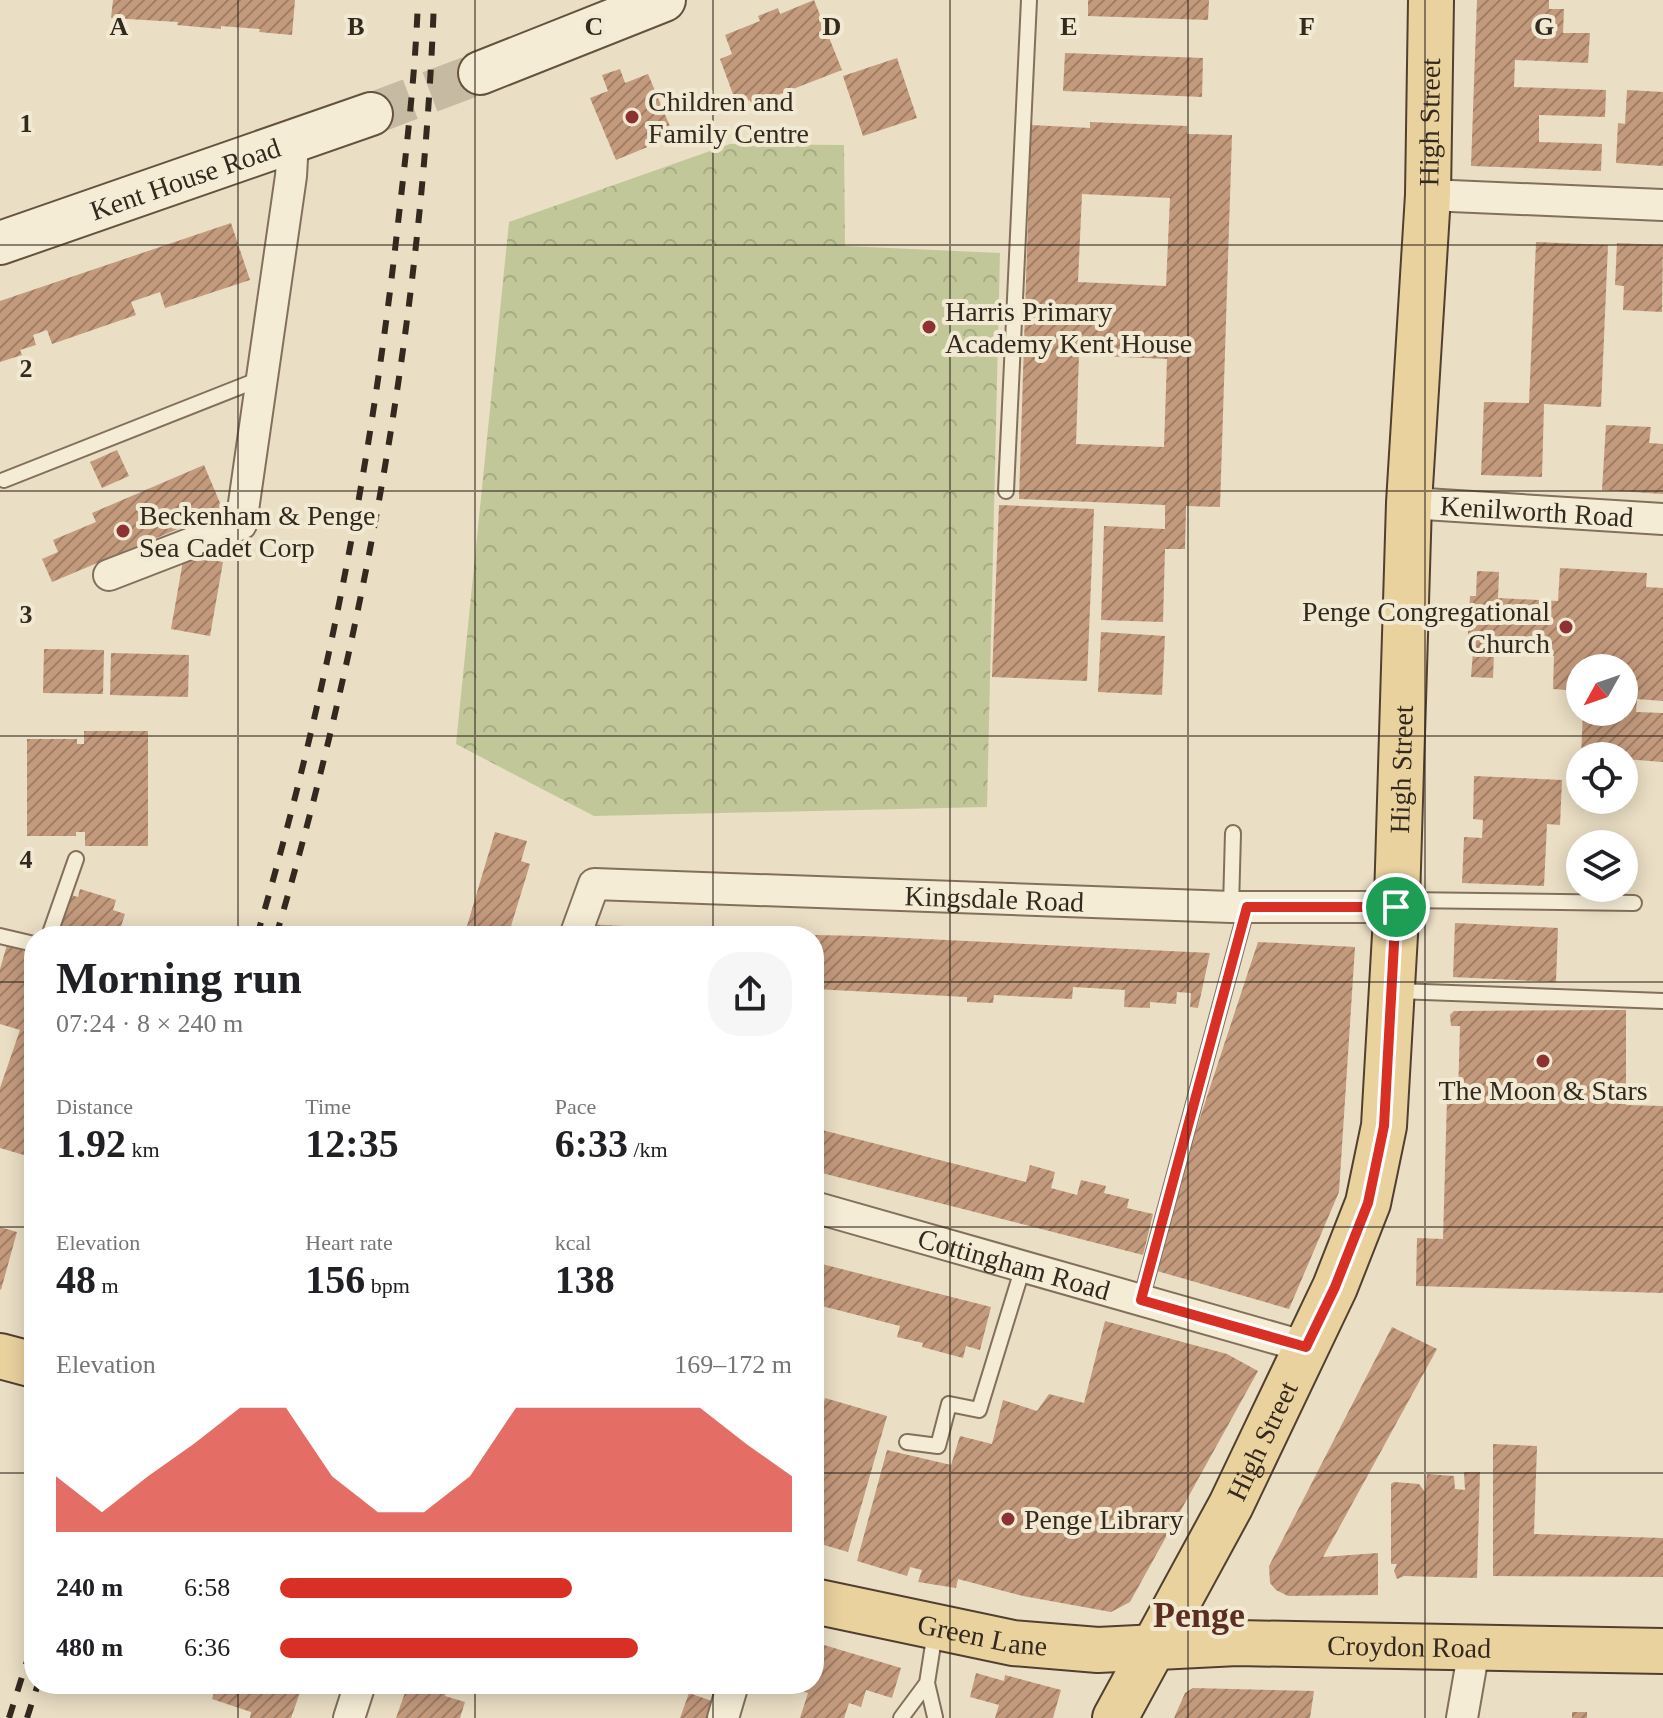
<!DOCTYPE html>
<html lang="en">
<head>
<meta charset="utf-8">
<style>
	body { margin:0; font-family:Georgia,serif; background:#f6f6f6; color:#202124; height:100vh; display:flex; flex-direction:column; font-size:30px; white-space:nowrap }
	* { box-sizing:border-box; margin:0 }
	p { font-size:26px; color:#757577 }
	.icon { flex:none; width:44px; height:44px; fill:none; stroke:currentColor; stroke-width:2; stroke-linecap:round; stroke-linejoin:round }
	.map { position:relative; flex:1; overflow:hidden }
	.details { position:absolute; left:24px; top:926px; width:800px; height:768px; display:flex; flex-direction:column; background:#fff; border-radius:32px; box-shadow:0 4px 20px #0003 }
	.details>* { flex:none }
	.needle { width:52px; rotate:230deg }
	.tools { position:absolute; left:1566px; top:654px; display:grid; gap:16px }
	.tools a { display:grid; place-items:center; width:72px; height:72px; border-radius:50%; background:#fff; box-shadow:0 4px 20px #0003; font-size:40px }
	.pin { position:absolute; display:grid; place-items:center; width:68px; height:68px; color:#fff; margin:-34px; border:4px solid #fff; border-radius:50%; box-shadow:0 2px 8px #0007 }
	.round { display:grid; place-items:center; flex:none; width:84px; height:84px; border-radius:32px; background:#f6f6f6 }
	.overview { display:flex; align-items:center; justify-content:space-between; height:136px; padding:0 32px }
	h1 { font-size:44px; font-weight:800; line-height:60px }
	.stats { display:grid; grid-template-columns:repeat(3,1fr); gap:12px; height:136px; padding:8px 32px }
	.stats div { display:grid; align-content:center }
	.stats b { font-size:40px; font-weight:800 }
	.stats small { font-size:22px; font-weight:400 }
	.stats p { font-size:22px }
	.chart { height:224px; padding:16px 32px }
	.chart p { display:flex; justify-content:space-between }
	.chart svg { width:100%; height:144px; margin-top:8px; fill:#d93025; opacity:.7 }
	ul { padding:0 32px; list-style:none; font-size:26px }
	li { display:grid; grid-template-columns:128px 96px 1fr; align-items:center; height:60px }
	li i { height:20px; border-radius:10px; background:#d93025 }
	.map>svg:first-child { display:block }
	.park { fill:url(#park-crowns) }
	.building { fill:url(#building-hatch); fill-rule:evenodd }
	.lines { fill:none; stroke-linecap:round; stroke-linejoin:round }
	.secondary-tunnel { stroke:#c6baa3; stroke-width:42; stroke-dasharray:42 21; stroke-linecap:butt }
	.lane-casing { stroke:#82705c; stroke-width:18 }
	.street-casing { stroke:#82705c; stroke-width:34 }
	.secondary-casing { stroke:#64523f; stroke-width:46 }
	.primary-casing { stroke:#513f30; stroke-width:48 }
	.lane { stroke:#f5ecd6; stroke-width:14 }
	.street { stroke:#f5ecd6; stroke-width:30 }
	.secondary { stroke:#f5ecd6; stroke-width:42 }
	.primary { stroke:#ead29f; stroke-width:44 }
	.rail { stroke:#34291f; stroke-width:6; stroke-dasharray:14 14; stroke-linecap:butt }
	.route-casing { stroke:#fff; stroke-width:16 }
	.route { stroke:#d93025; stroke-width:10 }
	.grid { fill:none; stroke:#34291f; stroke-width:2; stroke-opacity:0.55 }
	.poi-dot { fill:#8c3233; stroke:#f2e9d3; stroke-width:3 }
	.labels { text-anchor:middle; stroke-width:8; stroke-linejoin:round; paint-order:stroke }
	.poi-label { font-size:28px; fill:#34291f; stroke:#f2e9d3; text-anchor:start }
	.street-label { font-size:28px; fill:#34291f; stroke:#f2e9d3 }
	.district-label { font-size:36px; font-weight:bold; fill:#5c2e22; stroke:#f2e9d3 }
	.grid-label { font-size:26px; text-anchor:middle; font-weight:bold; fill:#34291f; stroke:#f2e9d3; stroke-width:8; stroke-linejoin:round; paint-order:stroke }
</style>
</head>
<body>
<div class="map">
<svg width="1663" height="1718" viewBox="0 0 1663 1718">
	<defs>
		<pattern id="park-crowns" width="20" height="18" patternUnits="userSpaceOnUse" patternTransform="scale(2)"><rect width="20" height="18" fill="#c2c799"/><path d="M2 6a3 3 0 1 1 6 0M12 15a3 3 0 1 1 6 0" fill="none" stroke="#a7ab83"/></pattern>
		<pattern id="building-hatch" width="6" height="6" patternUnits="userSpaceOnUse" patternTransform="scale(2)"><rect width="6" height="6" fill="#c49a7d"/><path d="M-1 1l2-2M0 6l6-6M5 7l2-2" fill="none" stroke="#a07e66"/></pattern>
	</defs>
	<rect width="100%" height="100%" fill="#eadec4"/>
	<path class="park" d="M 730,144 L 844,145 L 845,246 L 1000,253 L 987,807 L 594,816 L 456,744 L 509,222 Z"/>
	<path class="building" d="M 113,0 L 295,0 L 292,35 L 259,32 L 260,29 L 221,26 L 221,29 L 177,25 L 178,22 L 111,18 Z
		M 814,0 L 842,70 L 752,105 L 750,100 L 737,105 L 720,59 L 732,54 L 725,35 L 760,21 L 758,16 L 778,8 L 780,14 Z
		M 1088,0 L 1209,0 L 1208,20 L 1088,16 Z
		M 1477,0 L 1549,0 L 1549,9 L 1564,9 L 1563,33 L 1590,33 L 1588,63 L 1515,60 L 1514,87 L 1606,90 L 1605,117 L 1539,115 L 1539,142 L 1602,144 L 1601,171 L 1471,166 Z
		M 1065,53 L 1203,58 L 1202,97 L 1063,91 Z
		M 897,58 L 917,118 L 863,136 L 843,76 Z
		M 620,69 L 625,83 L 648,74 L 674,136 L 616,160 L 590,98 L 608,91 L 602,75 Z
		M 1627,90 L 1663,92 L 1663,166 L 1616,163 L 1618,123 L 1625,124 Z
		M 1090,122 L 1187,126 L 1187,134 L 1232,135 L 1220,507 L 1186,506 L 1185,549 L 1165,549 L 1163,622 L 1101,620 L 1104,526 L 1165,529 L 1165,505 L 1019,499 L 1031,125 L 1090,128 ZM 1082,194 L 1170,198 L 1166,286 L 1078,282 ZM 1079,355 L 1167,359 L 1164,447 L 1076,444 Z
		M 231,223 L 250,280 L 165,308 L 160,292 L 131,302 L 136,315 L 52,344 L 47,330 L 33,335 L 36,345 L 20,350 L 22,355 L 0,362 L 0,301 Z
		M 1536,242 L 1608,245 L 1601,407 L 1544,404 L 1542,477 L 1481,475 L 1484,402 L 1529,403 Z
		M 1617,243 L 1663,245 L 1662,312 L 1623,310 L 1624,286 L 1615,285 Z
		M 1606,425 L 1651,427 L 1649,443 L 1663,444 L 1663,494 L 1602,490 Z
		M 117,450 L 129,476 L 102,488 L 90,462 Z
		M 204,465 L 223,510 L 52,582 L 42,559 L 58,552 L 53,540 L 96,522 L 92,513 Z
		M 999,505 L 1094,509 L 1087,681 L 992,677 Z
		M 184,555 L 223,562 L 210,636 L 171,629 Z
		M 1560,568 L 1647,573 L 1646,587 L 1663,588 L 1663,701 L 1637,699 L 1636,712 L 1663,713 L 1663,762 L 1624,759 L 1624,756 L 1581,756 L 1583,712 L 1624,712 L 1624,668 L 1580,668 L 1580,691 L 1553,689 L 1554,656 L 1494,653 L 1493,678 L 1471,677 L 1473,652 L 1467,652 L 1470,596 L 1476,596 L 1477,571 L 1499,572 L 1498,598 L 1558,601 Z
		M 1101,632 L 1165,636 L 1162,695 L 1098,692 Z
		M 44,649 L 104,650 L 103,694 L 43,693 Z
		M 111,653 L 189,655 L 188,697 L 110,695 Z
		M 84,731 L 148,731 L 148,846 L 85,846 L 85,832 L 76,832 L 76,836 L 27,836 L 27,739 L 77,739 L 77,744 L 84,744 Z
		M 1474,776 L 1562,780 L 1560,825 L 1547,824 L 1544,886 L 1462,883 L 1464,837 L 1482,838 L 1483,820 L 1473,819 Z
		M 495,832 L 527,841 L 521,861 L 530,864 L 508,936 L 464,936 Z
		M 80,889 L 116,900 L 113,910 L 125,914 L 118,936 L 54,936 L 67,894 L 78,897 Z
		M 1455,923 L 1558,928 L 1556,982 L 1453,977 Z
		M 585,924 L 778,934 L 778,936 L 582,936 Z
		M 814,935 L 864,936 L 1210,953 L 1198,1008 L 1190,1007 L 1191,993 L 1177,992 L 1176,1004 L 1150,1002 L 1150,1008 L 1124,1007 L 1125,990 L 1073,987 L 1072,999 L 994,995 L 993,1003 L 967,1002 L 967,997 L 814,989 Z
		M 1258,942 L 1355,947 L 1339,1192 L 1289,1309 L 1150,1269 Z
		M 7,945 L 34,954 L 34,1158 L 0,1148 L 0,1088 L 20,1030 L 0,1024 L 0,969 Z
		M 1626,1010 L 1626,1105 L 1663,1106 L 1663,1293 L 1416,1286 L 1417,1238 L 1443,1239 L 1447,1098 L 1458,1096 L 1460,1026 L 1451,1026 L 1450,1015 L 1454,1011 Z
		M 814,1128 L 1026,1182 L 1030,1165 L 1055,1172 L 1051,1188 L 1077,1195 L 1081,1180 L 1106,1186 L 1104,1193 L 1129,1199 L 1127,1208 L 1153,1214 L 1143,1255 L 814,1171 Z
		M 0,1227 L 17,1232 L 1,1290 L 0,1289 Z
		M 814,1262 L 991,1307 L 980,1350 L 966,1346 L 963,1358 L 922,1347 L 923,1343 L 897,1337 L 900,1326 L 814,1304 Z
		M 1105,1321 L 1227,1354 L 1258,1371 L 1130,1602 L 1111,1612 L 1023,1596 L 958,1579 L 956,1588 L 918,1582 L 922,1570 L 910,1567 L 907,1576 L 857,1561 L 887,1450 L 951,1465 L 960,1436 L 992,1444 L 1003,1400 L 1037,1411 L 1049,1394 L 1084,1403 Z
		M 1392,1327 L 1437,1349 L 1323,1557 L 1378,1553 L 1378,1595 L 1288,1596 L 1276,1590 L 1270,1583 L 1269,1566 Z
		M 825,1398 L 887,1416 L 848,1552 L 814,1542 L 814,1437 Z
		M 1493,1444 L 1537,1446 L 1534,1534 L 1663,1538 L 1663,1577 L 1493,1576 Z
		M 1464,1472 L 1480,1472 L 1477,1578 L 1404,1576 L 1397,1579 L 1394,1571 L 1397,1564 L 1391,1564 L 1391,1484 L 1394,1482 L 1419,1484 L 1425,1492 L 1427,1474 L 1454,1476 L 1455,1489 L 1465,1490 Z
		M 814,1642 L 901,1668 L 892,1698 L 866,1690 L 861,1707 L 849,1703 L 844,1718 L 800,1718 L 808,1693 L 781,1684 L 814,1684 Z
		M 976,1673 L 1004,1681 L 1005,1675 L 1061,1690 L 1053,1718 L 995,1718 L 999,1705 L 970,1697 Z
		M 217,1684 L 303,1684 L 291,1718 L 250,1718 L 251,1712 L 212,1699 Z
		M 408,1684 L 449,1684 L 445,1696 L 465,1702 L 460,1718 L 396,1718 Z
		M 1193,1688 L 1314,1691 L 1310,1718 L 1174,1718 L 1185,1693 Z
		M 689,1693 L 712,1701 L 707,1718 L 680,1718 Z
		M 1572,1712 L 1587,1712 L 1587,1718 L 1572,1718 Z"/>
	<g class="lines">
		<path class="secondary-tunnel" d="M 371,114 L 480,73"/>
		<defs>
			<path id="lane" d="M 4,480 L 260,379
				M 1006,491 L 1029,0
				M 1401,900 L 1634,903
				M 1231,907 L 1233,833
				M 0,936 L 34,944
				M 49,936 L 76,859
				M 1397,991 L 1663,1001
				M 1141,1300 L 1247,907
				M 907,1442 L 938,1446 L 949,1404 L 979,1410 L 1023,1267
				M 927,1683 L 935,1717
				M 901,1718 L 927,1683 L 935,1632"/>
			<g id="street">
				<path d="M 1428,195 L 1663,205"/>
				<path id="s1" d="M 1409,503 L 1663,519"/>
				<path d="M 109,575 L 241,524 L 291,176 L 293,141"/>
				<path id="s2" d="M 575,936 L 594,884 L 1231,907 L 1396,907"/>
				<path id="s3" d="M 814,1207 L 1306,1347"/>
				<path d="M 349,1718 L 360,1684"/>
				<path d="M 723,1718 L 733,1684"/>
				<path d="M 1462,1718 L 1474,1649"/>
			</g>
			<g id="secondary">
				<path d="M 480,73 L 664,0"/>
				<path id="s4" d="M 0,243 L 371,114"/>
			</g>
			<g id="primary">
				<path d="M 0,1356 L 34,1365"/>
				<path id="s5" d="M 814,1601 L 1013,1643 L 1098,1650 L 1237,1643 L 1663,1651"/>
				<path id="s6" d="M 1115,1718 L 1231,1505 L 1335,1287 L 1368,1203 L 1384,1126 L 1397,900 L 1409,503 L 1428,195 L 1431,0"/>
			</g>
		</defs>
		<use href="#lane" class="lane-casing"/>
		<use href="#street" class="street-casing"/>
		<use href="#secondary" class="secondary-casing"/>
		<use href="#primary" class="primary-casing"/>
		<use href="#lane" class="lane"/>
		<use href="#street" class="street"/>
		<use href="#secondary" class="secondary"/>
		<use href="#primary" class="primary"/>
		<path class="rail" d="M 257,936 C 324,708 369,477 396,241 C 405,161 415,81 418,0
			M 276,936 C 364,639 423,310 434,0
			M 9,1718 L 34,1639
			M 27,1718 L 38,1684"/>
	</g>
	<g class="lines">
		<defs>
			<path id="route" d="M 1247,907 L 1396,907 L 1384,1126 L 1368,1203 L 1335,1287 L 1306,1347 L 1141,1300 Z"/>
		</defs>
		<use href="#route" class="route-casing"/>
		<use href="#route" class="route"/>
	</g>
	<path class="grid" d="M 238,0 L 238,936M 475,0 L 475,936M 713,0 L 713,936M 950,0 L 950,1718M 1188,0 L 1188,1718M 1425,0 L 1425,1718M 0,245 L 1663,245M 0,491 L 1663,491M 0,736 L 1663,736M 0,982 L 34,982M 814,982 L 1663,982M 0,1227 L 34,1227M 814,1227 L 1663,1227M 0,1473 L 34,1473M 814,1473 L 1663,1473M 238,1684 L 238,1718M 475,1684 L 475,1718M 713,1684 L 713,1718"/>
	<g class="poi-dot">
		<circle cx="632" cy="117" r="8"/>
		<circle cx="929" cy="327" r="8"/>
		<circle cx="123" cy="531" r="8"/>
		<circle cx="1566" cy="627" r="8"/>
		<circle cx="1543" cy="1061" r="8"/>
		<circle cx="1008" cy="1519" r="8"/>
	</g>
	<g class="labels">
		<g class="poi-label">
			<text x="648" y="111">Children and<tspan x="648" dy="32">Family Centre</tspan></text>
			<text x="945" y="321">Harris Primary<tspan x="945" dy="32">Academy Kent House</tspan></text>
			<text x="139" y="525">Beckenham &amp; Penge<tspan x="139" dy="32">Sea Cadet Corp</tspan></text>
			<text x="1550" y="621" text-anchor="end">Penge Congregational<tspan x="1550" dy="32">Church</tspan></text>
			<text x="1543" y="1100" text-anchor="middle">The Moon &amp; Stars</text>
			<text x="1024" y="1529">Penge Library</text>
		</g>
		<g class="street-label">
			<text dy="10" stroke="none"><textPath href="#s6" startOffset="1658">High Street</textPath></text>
			<text dy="10" stroke="none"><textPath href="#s4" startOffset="196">Kent House Road</textPath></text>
			<text dy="10" stroke="none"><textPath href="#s1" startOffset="128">Kenilworth Road</textPath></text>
			<text dy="10" stroke="none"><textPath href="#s6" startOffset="1010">High Street</textPath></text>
			<text dy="10" stroke="none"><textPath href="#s2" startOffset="456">Kingsdale Road</textPath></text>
			<text dy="10" stroke="none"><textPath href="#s3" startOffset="208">Cottingham Road</textPath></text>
			<text dy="10" stroke="none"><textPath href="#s6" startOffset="314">High Street</textPath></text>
			<text dy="10" stroke="none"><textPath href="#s5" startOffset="172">Green Lane</textPath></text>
			<text dy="10" stroke="none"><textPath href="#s5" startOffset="600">Croydon Road</textPath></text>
		</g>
		<g class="district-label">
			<text x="1199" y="1627">Penge</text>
		</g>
	</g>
	<g class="grid-label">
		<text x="119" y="35">A</text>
		<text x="356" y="35">B</text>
		<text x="594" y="35">C</text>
		<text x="832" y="35">D</text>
		<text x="1069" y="35">E</text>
		<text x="1307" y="35">F</text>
		<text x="1544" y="35">G</text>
		<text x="26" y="132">1</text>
		<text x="26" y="377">2</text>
		<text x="26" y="623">3</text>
		<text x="26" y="868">4</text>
	</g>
</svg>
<div class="tools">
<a><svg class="needle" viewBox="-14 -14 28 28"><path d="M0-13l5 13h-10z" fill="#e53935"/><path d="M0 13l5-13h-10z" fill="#757577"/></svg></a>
<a><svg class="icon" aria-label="locate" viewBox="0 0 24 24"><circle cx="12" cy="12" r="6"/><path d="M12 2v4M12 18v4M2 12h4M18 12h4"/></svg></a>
<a><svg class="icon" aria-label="layers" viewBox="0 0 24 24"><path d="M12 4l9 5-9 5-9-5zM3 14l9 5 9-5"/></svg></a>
</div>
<div class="pin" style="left:1396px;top:907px;background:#1e9e55"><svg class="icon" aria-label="arrive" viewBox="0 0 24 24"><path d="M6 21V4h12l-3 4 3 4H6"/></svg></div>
<section class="details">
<div class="overview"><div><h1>Morning run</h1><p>07:24 · 8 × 240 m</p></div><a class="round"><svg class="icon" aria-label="share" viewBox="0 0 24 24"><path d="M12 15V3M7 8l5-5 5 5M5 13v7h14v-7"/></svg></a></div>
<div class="stats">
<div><p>Distance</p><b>1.92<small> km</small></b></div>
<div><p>Time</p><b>12:35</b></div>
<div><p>Pace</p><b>6:33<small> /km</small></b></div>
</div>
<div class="stats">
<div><p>Elevation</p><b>48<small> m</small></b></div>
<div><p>Heart rate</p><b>156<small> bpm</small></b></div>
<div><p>kcal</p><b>138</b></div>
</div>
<div class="chart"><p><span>Elevation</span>169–172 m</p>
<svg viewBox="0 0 160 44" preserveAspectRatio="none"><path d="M0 44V27L10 38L20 27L30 17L40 6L50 6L60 27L70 38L80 38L90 27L100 6L110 6L120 6L130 6L140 6L150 17L160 27V44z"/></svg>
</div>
<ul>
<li><b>240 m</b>6:58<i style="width:57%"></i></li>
<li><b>480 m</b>6:36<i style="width:70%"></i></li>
</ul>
</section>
</div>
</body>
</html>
